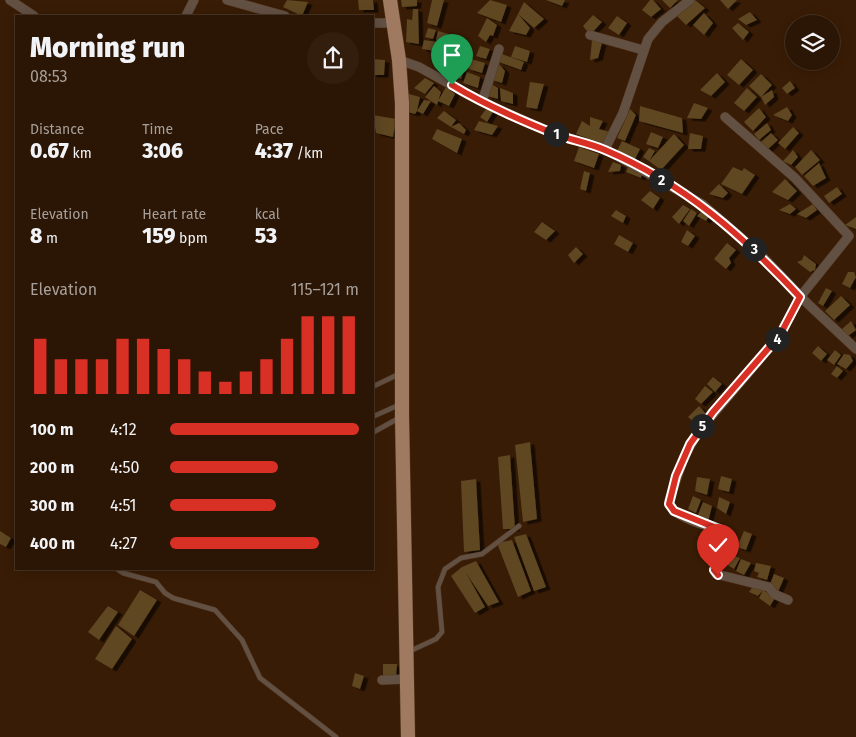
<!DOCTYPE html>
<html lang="en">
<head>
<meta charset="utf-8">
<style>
	body { margin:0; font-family:"Fira Sans",sans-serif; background:#331e0e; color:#f1f3f6; height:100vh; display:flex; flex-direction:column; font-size:19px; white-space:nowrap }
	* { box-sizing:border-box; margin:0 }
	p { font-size:16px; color:#a69f9a }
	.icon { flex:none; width:28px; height:28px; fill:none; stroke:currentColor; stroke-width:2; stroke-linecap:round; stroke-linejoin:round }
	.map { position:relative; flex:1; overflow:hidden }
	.drawer { position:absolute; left:15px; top:15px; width:359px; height:555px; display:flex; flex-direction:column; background:#2b1504; border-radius:0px; box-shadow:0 2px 12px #0003,0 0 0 1px #473426 }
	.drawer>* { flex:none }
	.controls { position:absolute; left:785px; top:15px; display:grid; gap:10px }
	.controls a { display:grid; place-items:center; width:55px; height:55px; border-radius:50%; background:#2b1504; box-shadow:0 2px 12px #0003,0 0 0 1px #473426; font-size:25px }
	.pin { position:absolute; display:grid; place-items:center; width:42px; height:42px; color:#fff; margin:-51px -21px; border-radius:50% 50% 50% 0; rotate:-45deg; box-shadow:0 0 5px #0007 }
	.pin .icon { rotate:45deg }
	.km { position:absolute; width:25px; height:25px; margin:-12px; border-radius:50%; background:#222; color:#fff; font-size:14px; line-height:25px; text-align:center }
	.round { display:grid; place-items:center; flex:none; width:52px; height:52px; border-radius:26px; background:#331e0e }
	.headline { display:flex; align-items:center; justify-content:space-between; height:85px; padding:0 15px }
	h1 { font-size:28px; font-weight:800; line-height:38px }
	.figures { display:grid; grid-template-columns:repeat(3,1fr); gap:8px; height:85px; padding:5px 15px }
	.figures div { display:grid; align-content:center }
	.figures b { font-size:21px; font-weight:800 }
	.figures small { font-size:14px; font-weight:400 }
	.figures p { font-size:14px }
	.chart { height:140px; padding:10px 15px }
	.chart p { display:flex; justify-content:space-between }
	.chart svg { width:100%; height:90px; margin-top:5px; stroke:#d93025; stroke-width:6 }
	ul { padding:0 15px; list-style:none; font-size:16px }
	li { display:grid; grid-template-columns:80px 60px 1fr; align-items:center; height:38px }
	li i { height:12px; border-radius:6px; background:#d93025 }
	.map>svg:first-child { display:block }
	.building { fill:#5e4620; filter:url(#shadow) }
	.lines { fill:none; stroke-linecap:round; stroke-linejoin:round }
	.lane-casing { stroke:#553923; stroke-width:5.5 }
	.street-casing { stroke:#553923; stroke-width:10 }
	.primary-casing { stroke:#553923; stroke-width:15 }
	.lane { stroke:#625043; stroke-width:4.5 }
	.street { stroke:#625043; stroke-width:9 }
	.primary { stroke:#9f7a60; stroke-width:14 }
	.route-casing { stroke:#fff; stroke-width:10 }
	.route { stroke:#d93025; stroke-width:6 }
</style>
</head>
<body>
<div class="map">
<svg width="856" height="737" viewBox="0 0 856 737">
	<defs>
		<filter id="shadow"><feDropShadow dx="4.5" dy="2.5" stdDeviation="0" flood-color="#0009"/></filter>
	</defs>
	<rect width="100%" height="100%" fill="#391c05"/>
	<path class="building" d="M 287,0 L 308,2 L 302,16 L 283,7 Z
		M 358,0 L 373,0 L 374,10 L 359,10 Z
		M 401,0 L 417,0 L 417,6 L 402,7 Z
		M 432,0 L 444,0 L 437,26 L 427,23 Z
		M 490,0 L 507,5 L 501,22 L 477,13 Z
		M 546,0 L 565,0 L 562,6 Z
		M 650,0 L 653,0 L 661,9 L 651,17 L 642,10 Z
		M 662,0 L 678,0 L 670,8 Z
		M 695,0 L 705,8 L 686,25 L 677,16 Z
		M 720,0 L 737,0 L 728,9 Z
		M 524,2 L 544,19 L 534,28 L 518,14 Z
		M 413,9 L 418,9 L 419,44 L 406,42 L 407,19 L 412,20 Z
		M 750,12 L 757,20 L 746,25 L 738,19 Z
		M 704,13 L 713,23 L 704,35 L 693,25 Z
		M 518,14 L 530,28 L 526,35 L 509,31 Z
		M 593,15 L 602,22 L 590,35 L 583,26 Z
		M 617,16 L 627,23 L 619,35 L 608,28 Z
		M 487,18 L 497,25 L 493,36 L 490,35 L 486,42 L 478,36 Z
		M 738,23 L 749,32 L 743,40 L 732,28 Z
		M 428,28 L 436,30 L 433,39 L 425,37 Z
		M 438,31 L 449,34 L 448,42 L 436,40 Z
		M 424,40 L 437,42 L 435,51 L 422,49 Z
		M 592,40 L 602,43 L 598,58 L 590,60 Z
		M 480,46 L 490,49 L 486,59 L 476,56 Z
		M 515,46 L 530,51 L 527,62 L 511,57 Z
		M 502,54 L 524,62 L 521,70 L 499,62 Z
		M 372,59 L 385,60 L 384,75 L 372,75 Z
		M 471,59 L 485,63 L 482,73 L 469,69 Z
		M 741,59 L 753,70 L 739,85 L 727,75 Z
		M 445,63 L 464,70 L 461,79 L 442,72 Z
		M 499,64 L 505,71 L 502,83 L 492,80 Z
		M 467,72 L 480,77 L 478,88 L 463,83 Z
		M 717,73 L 725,82 L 711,96 L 700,90 Z
		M 761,74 L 772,85 L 761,97 L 749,86 Z
		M 425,78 L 434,83 L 425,94 L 414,88 Z
		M 790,81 L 795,88 L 787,94 L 782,88 Z
		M 530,82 L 544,84 L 537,109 L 526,107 Z
		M 491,84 L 498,88 L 498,99 L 487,96 Z
		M 434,86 L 441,92 L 437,105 L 431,101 L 423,114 L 417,111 L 415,114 L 404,111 L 409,94 L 420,97 L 417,111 L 424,100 L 431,101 L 425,97 Z
		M 446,87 L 455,94 L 449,106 L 438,101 Z
		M 500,88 L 513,93 L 513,104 L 501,101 Z
		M 747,88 L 757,97 L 744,111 L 734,103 Z
		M 772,90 L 774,97 L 765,105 L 761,97 Z
		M 694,103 L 708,108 L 701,119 L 687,118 Z
		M 640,106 L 682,118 L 683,133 L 639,121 Z
		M 787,107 L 792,115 L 788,121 L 773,115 Z
		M 487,108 L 493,112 L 487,122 L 480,117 Z
		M 759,108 L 766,117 L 753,131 L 744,122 Z
		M 630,109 L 636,115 L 625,141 L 617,138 Z
		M 444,111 L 456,120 L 451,127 L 459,123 L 466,130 L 464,134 L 451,127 L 437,118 Z
		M 373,115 L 396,119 L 393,137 L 376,133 Z
		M 590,117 L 603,121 L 599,129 L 610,132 L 605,145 L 576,134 L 582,121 L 590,126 Z
		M 479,121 L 498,126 L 492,135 L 474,130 Z
		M 767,123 L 771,130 L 759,140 L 754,134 Z
		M 793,127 L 799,133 L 785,149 L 778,143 Z
		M 437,129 L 462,139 L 457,153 L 432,139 Z
		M 651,132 L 663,137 L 658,148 L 646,144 Z
		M 690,133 L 703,136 L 701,149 L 688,149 Z
		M 771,133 L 778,140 L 767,150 L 760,143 Z
		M 674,134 L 684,145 L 661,170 L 649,161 Z
		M 622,141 L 640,149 L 635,159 L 617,151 Z
		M 579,147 L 599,154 L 594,168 L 574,161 Z
		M 649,148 L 655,151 L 649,161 L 643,157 Z
		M 793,150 L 798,157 L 791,165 L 783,161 Z
		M 811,150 L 820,160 L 802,175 L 795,167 Z
		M 613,162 L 621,165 L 620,171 L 608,172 Z
		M 630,163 L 642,174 L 641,178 L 626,172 Z
		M 819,163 L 826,178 L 813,186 L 804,176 Z
		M 733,167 L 742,171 L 744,168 L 755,175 L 742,194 L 721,184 Z
		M 584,171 L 590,173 L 586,191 L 580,189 Z
		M 785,179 L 797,191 L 788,200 L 772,192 Z
		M 719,184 L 728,193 L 723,198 L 709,194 Z
		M 837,187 L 842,194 L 829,203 L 824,196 Z
		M 650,191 L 660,198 L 653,209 L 641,200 Z
		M 790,204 L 796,209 L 790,214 L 779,210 Z
		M 813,204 L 817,210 L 806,218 L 797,214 Z
		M 683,205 L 690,209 L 679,224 L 672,217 Z
		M 691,209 L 697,213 L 689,226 L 683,221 Z
		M 616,210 L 626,216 L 623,223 L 611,216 Z
		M 702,211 L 710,215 L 706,221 L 697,216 Z
		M 856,217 L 856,229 L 845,225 Z
		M 542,222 L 555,231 L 546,240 L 534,232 Z
		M 687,230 L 695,236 L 688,246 L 681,242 Z
		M 619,235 L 633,243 L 628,252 L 614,244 Z
		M 727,243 L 736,250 L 729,258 L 731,263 L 726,269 L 714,259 Z
		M 576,247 L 583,254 L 574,263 L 568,255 Z
		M 804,255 L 816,264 L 815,270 L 810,272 L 797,262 L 802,260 Z
		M 848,272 L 854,272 L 856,277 L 850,288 L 842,284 Z
		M 826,288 L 832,291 L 823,306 L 818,303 Z
		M 841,296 L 850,305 L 834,320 L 825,311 Z
		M 851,321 L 856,330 L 848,336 L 842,329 Z
		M 818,346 L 827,354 L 821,361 L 812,353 Z
		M 835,350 L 841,355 L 834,365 L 827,360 Z
		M 844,354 L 850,355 L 853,361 L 846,369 L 837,364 Z
		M 837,366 L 843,371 L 837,378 L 831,374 Z
		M 713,377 L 722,384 L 715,392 L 707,384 Z
		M 705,386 L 713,392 L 701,404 L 695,399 Z
		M 699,406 L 708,416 L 698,426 L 688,417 Z
		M 530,442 L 537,519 L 523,522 L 515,445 Z
		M 510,455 L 515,529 L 503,529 L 498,457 Z
		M 721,476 L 732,479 L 729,492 L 718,489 Z
		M 697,477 L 710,479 L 707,495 L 695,491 Z
		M 476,479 L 480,550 L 464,552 L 461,481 Z
		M 693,496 L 701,500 L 696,513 L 688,509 Z
		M 719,497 L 730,502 L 726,514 L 717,508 Z
		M 703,502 L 712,506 L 708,522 L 697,517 Z
		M 709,530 L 723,535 L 716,552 L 704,547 Z
		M 0,531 L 11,538 L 6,547 L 0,544 Z
		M 744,531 L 752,534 L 746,550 L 737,547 Z
		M 526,534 L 546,587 L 534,591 L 514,537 Z
		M 512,540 L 531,591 L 518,597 L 497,543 Z
		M 731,555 L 740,558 L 734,569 L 726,564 Z
		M 741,559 L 751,563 L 744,575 L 736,571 Z
		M 476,561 L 499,602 L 488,606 L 466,573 L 485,607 L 475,613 L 451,576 L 462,567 Z
		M 756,563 L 771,566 L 767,580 L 757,577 L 759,573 L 754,571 Z
		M 774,574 L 784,578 L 778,592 L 769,587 Z
		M 754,585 L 763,590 L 758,596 L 749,592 Z
		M 140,590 L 157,600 L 134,636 L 118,625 Z
		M 763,590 L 775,598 L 770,606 L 759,598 Z
		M 108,606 L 118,612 L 99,640 L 88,632 Z
		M 116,626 L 132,639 L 112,669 L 95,659 Z
		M 383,664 L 397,664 L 396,676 L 383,676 Z
		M 355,673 L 364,676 L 360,689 L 352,686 Z"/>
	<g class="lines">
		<defs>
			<path id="lane" d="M 372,387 L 401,373
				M 372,417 L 401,404
				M 372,433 L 399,418
				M 117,569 L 123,573 L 156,582 L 165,593 L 173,598 L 215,610 L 242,640 L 260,678 L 336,737
				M 408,652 L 436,639 L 442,632 L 438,587 L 445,569 L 461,558 L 482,554 L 519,526"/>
			<path id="street" d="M 10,0 L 34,16
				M 227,0 L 285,16
				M 186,16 L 194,0
				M 372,23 L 394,23
				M 590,35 L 643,50
				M 399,60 L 419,67 L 482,102 L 555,134 L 605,149 L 702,204 L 761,255 L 808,304 L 856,349
				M 482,102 L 499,49
				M 725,117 L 795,178 L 849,236 L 800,297 L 780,335 L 698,432 L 684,457 L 669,501 C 671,518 709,526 724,531 L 729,536 L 726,548 L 714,570 L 716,574 L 769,587 L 774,594 L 788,600
				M 605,149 L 623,113 L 648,39 L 662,22 L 690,0
				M 382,680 L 407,679"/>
			<path id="primary" d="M 390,0 L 399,60 L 402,103 L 402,416 L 408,737"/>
		</defs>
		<use href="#lane" class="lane-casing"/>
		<use href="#street" class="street-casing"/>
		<use href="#primary" class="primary-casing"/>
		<use href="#lane" class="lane"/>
		<use href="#street" class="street"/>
		<use href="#primary" class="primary"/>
	</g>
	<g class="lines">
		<defs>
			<path id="route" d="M 452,85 C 485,105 520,120 555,134 C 571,140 589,143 605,150 C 685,184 742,235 800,297 L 780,335 L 713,412 L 690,444 L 676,476 L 669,504 L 674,511 L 724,531 L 728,536 L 726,548 L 714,570 L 718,575"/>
		</defs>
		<use href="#route" class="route-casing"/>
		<use href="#route" class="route"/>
	</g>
</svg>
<div class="controls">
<a><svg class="icon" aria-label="layers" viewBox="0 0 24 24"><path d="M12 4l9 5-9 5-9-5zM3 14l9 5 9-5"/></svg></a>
</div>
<div class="pin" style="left:452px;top:85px;background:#1e9e55"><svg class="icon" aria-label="arrive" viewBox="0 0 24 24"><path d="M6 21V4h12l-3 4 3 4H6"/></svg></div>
<div class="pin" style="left:718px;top:575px;background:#d93025"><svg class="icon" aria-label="check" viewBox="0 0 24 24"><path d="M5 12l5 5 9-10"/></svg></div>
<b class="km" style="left:556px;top:134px">1</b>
<b class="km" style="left:661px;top:180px">2</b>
<b class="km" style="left:754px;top:249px">3</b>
<b class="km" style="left:777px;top:339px">4</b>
<b class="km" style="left:702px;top:426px">5</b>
<section class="drawer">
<div class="headline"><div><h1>Morning run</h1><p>08:53</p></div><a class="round"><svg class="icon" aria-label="share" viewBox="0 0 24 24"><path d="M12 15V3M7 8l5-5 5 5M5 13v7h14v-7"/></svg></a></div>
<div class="figures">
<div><p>Distance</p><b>0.67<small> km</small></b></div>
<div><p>Time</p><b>3:06</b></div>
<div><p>Pace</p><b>4:37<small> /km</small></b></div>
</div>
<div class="figures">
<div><p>Elevation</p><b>8<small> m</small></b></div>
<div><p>Heart rate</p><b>159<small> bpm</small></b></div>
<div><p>kcal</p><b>53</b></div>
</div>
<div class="chart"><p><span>Elevation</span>115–121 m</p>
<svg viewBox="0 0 160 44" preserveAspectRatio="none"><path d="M5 44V17M15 44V27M25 44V27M35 44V27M45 44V17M55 44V17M65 44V22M75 44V27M85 44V33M95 44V38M105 44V33M115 44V27M125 44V17M135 44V6M145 44V6M155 44V6"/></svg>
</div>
<ul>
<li><b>100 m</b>4:12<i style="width:100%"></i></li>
<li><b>200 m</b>4:50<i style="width:57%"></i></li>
<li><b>300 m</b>4:51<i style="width:56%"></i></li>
<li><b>400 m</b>4:27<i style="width:79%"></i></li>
</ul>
</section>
</div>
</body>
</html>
